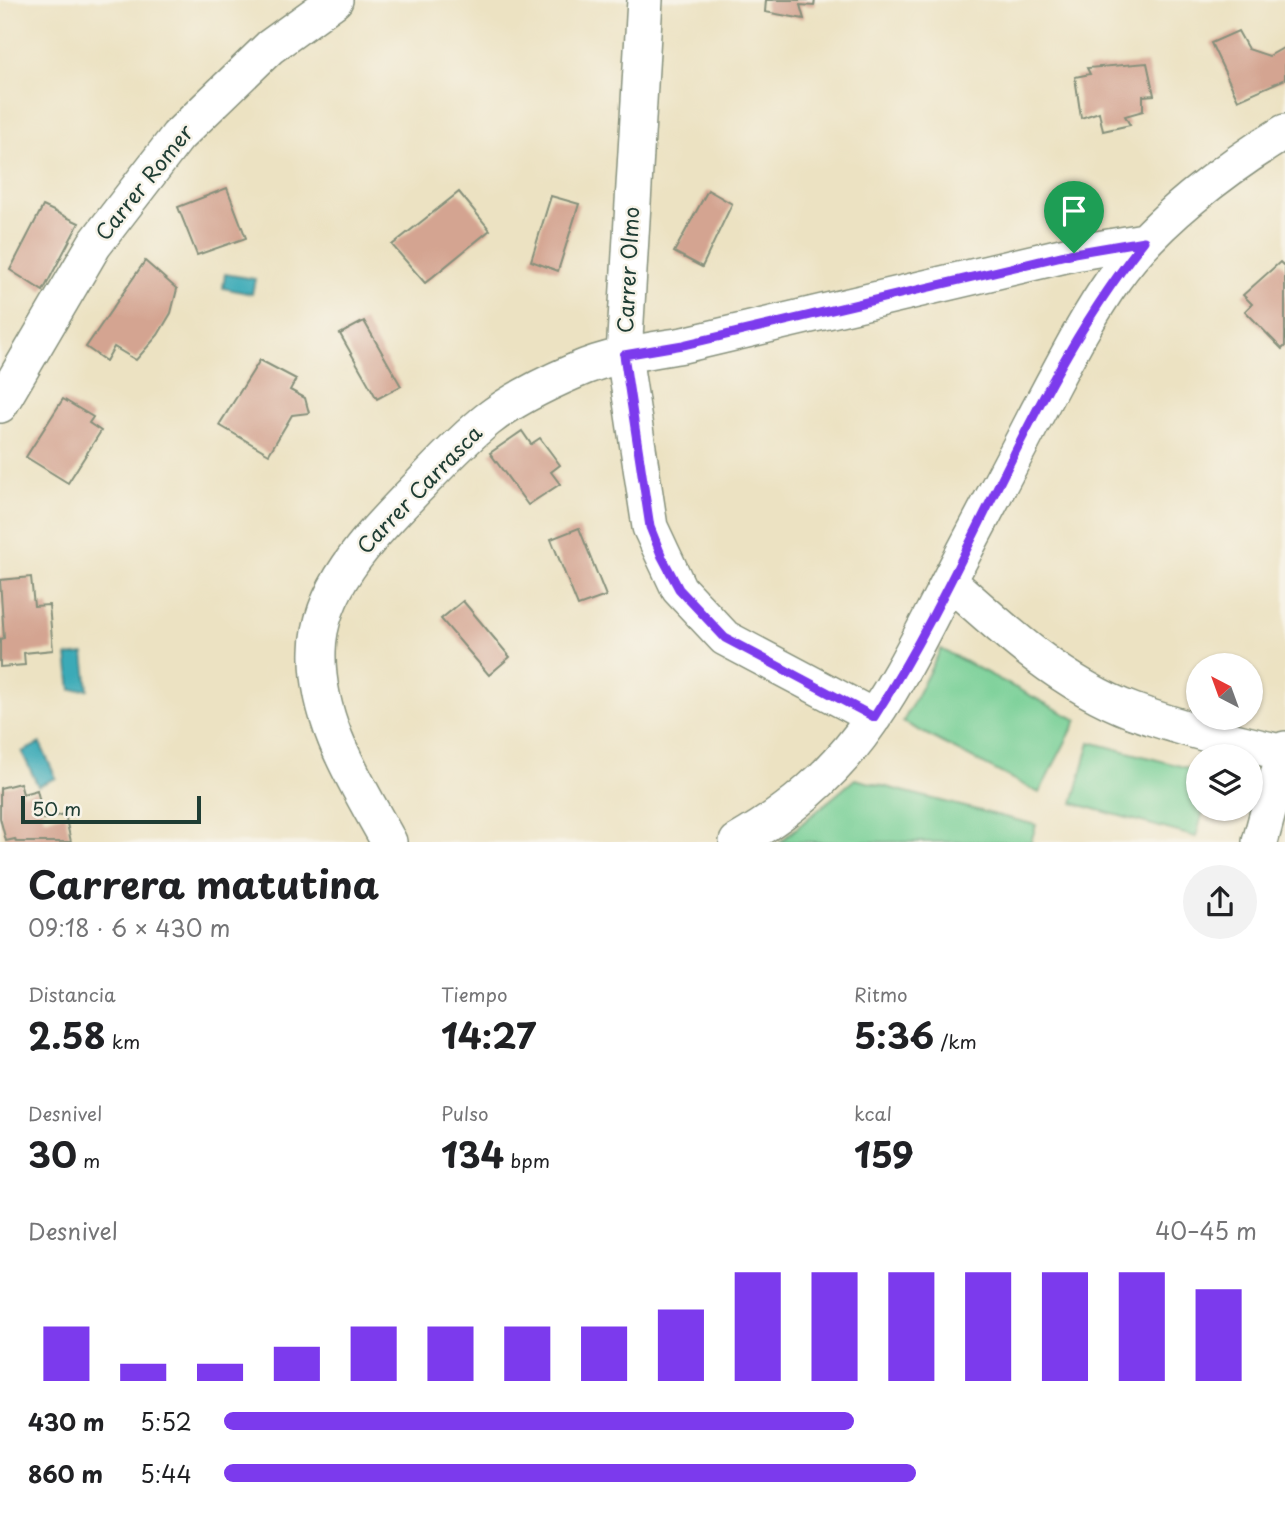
<!DOCTYPE html>
<html lang="es">
<head>
<meta charset="utf-8">
<style>
	body { margin:0; font-family:"Playpen Sans",sans-serif; background:#f2f2f2; color:#202124; height:100vh; display:flex; flex-direction:column; font-size:26px; white-space:nowrap }
	* { box-sizing:border-box; margin:0 }
	p { font-size:23px; color:#757577 }
	.icon { flex:none; width:38px; height:38px; fill:none; stroke:currentColor; stroke-width:2; stroke-linecap:round; stroke-linejoin:round }
	.map { position:relative; height:842px; overflow:hidden }
	.side { display:flex; flex-direction:column; background:#fff; flex:1 }
	.side>* { flex:none }
	.needle { width:46px; rotate:319deg }
	.tools { position:absolute; left:1186px; top:653px; display:grid; gap:14px }
	.tools a { display:grid; place-items:center; width:77px; height:77px; border-radius:50%; background:#fff; box-shadow:0 2px 5px #0004; font-size:35px }
	.scale { position:absolute; left:21px; bottom:18px; width:180px; box-sizing:border-box; padding-left:7px; border:4px solid #1f3d34; border-top:0; font-size:19px; line-height:24px; white-space:nowrap; color:#1f3d34; -webkit-text-stroke:5px #f7f3e8; paint-order:stroke }
	.pin { position:absolute; display:grid; place-items:center; width:60px; height:60px; color:#fff; margin:-72px -30px; border-radius:50% 50% 50% 0; rotate:-45deg; box-shadow:0 0 7px #0007 }
	.pin .icon { rotate:45deg }
	.round { display:grid; place-items:center; flex:none; width:74px; height:74px; border-radius:37px; background:#f2f2f2 }
	.summary { display:flex; align-items:center; justify-content:space-between; height:119px; padding:0 28px }
	h1 { font-size:38px; font-weight:700; line-height:52px }
	.figures { display:grid; grid-template-columns:repeat(3,1fr); gap:10px; height:119px; padding:7px 28px }
	.figures div { display:grid; align-content:center }
	.figures b { font-size:35px; font-weight:700 }
	.figures small { font-size:19px; font-weight:400 }
	.figures p { font-size:19px }
	.chart { height:196px; padding:14px 28px }
	.chart p { display:flex; justify-content:space-between }
	.chart svg { width:100%; height:126px; margin-top:7px; stroke:#7c3aed; stroke-width:6 }
	ul { padding:0 28px; list-style:none; font-size:23px }
	li { display:grid; grid-template-columns:112px 84px 1fr; align-items:center; height:52px }
	li i { height:18px; border-radius:9px; background:#7c3aed }
	.map>svg:first-child { display:block }
	.green { fill:#76cf95; stroke:#4a8664; stroke-width:2 }
	.water { fill:#3aaab7; stroke:#2c7476; stroke-width:2 }
	.building { fill:#d4a491 }
	.lines { fill:none; stroke-linecap:round; stroke-linejoin:round }
	.minor-casing { stroke:#86907b; stroke-width:38 }
	.minor { stroke:#fff; stroke-width:35 }
	.route-casing { stroke:#fff; stroke-width:14 }
	.route { stroke:#7c3aed; stroke-width:9 }
	.labels { text-anchor:middle; stroke-width:5; stroke-linejoin:round; paint-order:stroke }
	.street-label { font-size:21px; fill:#1f3d34; stroke:#f7f3e8 }
</style>
</head>
<body>
<div class="map">
<svg width="1285" height="842" viewBox="0 0 1285 842">
	<rect width="100%" height="100%" fill="#f7f3e8"/>
	<filter id="ink" filterUnits="userSpaceOnUse"><feTurbulence type="fractalNoise" baseFrequency=".0143" numOctaves="2"/><feDisplacementMap in="SourceGraphic" scale="14" xChannelSelector="R" yChannelSelector="G"/><feConvolveMatrix kernelMatrix="1 2 1 2 8 2 1 2 1" color-interpolation-filters="sRGB"/></filter>
	<filter id="wash" filterUnits="userSpaceOnUse"><feTurbulence type="fractalNoise" baseFrequency=".00686" numOctaves="4" result="noise"/><feDisplacementMap in="SourceGraphic" scale="28" xChannelSelector="R" yChannelSelector="G"/><feGaussianBlur stdDeviation="1.57" result="paint"/><feColorMatrix in="noise" values="0 0 0 0 0 0 0 0 0 0 0 0 0 0 0 0 0 1.4 0 .05"/><feComposite in="paint" operator="in"/></filter>
	<g filter="url(#wash)">
		<rect width="100%" height="100%" fill="#ece2c2"/>
		<path class="green" d="M 941,649 L 1077,720 L 1039,793 L 903,722 Z
			M 1090,742 L 1199,771 L 1199,808 L 1204,809 L 1196,837 L 1073,803 Z
			M 855,779 L 1036,825 L 1031,842 L 780,842 Z"/>
		<path class="water" d="M 225,274 L 255,279 L 252,294 L 223,288 Z
			M 84,654 L 88,689 L 71,690 L 67,656 Z
			M 40,743 L 56,778 L 38,786 L 22,752 Z"/>
		<g id="blocks">
			<path class="building" d="M 766,0 L 815,0 L 814,6 L 800,5 L 804,19 L 765,12 Z
				M 1238,31 L 1248,49 L 1269,56 L 1285,47 L 1285,79 L 1238,100 L 1211,43 Z
				M 1147,63 L 1154,95 L 1143,96 L 1143,111 L 1125,116 L 1130,125 L 1103,131 L 1099,112 L 1081,118 L 1075,77 L 1090,74 L 1087,68 Z
				M 227,188 L 246,238 L 197,255 L 178,207 Z
				M 708,190 L 732,204 L 702,267 L 674,252 Z
				M 459,192 L 490,230 L 425,283 L 392,245 Z
				M 551,196 L 579,204 L 558,271 L 531,261 Z
				M 43,206 L 79,223 L 43,291 L 10,270 Z
				M 145,261 L 177,289 L 171,313 L 158,335 L 136,360 L 114,347 L 106,361 L 86,347 Z
				M 1280,262 L 1285,267 L 1285,346 L 1282,349 L 1245,311 L 1252,304 L 1243,295 Z
				M 364,321 L 401,386 L 377,399 L 340,334 Z
				M 260,360 L 296,379 L 290,390 L 305,398 L 309,413 L 292,415 L 269,454 L 219,425 Z
				M 63,399 L 93,417 L 89,423 L 101,431 L 68,483 L 26,457 Z
				M 522,431 L 531,444 L 540,438 L 560,465 L 551,472 L 560,484 L 528,505 L 490,453 Z
				M 579,528 L 606,596 L 578,606 L 551,539 Z
				M 31,577 L 34,606 L 49,605 L 53,650 L 24,653 L 25,665 L 0,667 L 0,639 L 4,638 L 0,580 Z
				M 463,601 L 510,657 L 489,675 L 441,619 Z
				M 20,783 L 23,794 L 37,790 L 44,819 L 65,814 L 71,842 L 16,842 L 15,839 L 6,841 L 0,818 L 0,788 Z"/>
		</g>
	</g>
	<g filter="url(#ink)">
		<use href="#blocks" fill-opacity="0" stroke="#86907b" stroke-width="2"/>
		<g class="lines">
			<defs>
				<path id="minor" d="M 645,0 L 624,355 L 650,527 L 679,589 L 725,638 L 874,717
					M 0,405 L 94,245 L 178,136 L 270,47 L 335,0
					M 949,581 C 1003,630 1063,685 1133,711 C 1182,729 1233,741 1284,753
					M 389,842 C 356,782 316,722 318,651 C 319,585 376,531 418,487 C 440,464 462,440 487,420 C 512,400 545,384 575,371 C 608,356 647,351 683,345 L 1074,253 L 1144,241
					M 737,842 C 855,774 890,696 949,581 C 977,526 1007,472 1035,417 C 1060,371 1083,323 1114,279 C 1154,222 1225,168 1285,132
					M 1260,842 L 1285,749"/>
			</defs>
			<use href="#minor" class="minor-casing"/>
			<use href="#minor" class="minor"/>
		</g>
	</g>
	<g class="lines" filter="url(#ink)">
		<defs>
			<path id="route" d="M 1144,241 C 1030,384 973,564 874,717 L 725,638 L 679,589 L 662,557 L 650,527 L 624,355 L 683,345 L 1074,253 Z"/>
		</defs>
		<use href="#route" class="route-casing"/>
		<use href="#route" class="route"/>
	</g>
	<g class="labels">
		<g class="street-label">
			<text transform="translate(145 183) rotate(-51)" y="7">Carrer Romer</text>
			<text transform="translate(629 270) rotate(-87)" y="7">Carrer Olmo</text>
			<text transform="translate(420 490) rotate(-46)" y="7">Carrer Carrasca</text>
		</g>
	</g>
</svg>
<div class="tools">
<a><svg class="needle" viewBox="-14 -14 28 28"><path d="M0-13l5 13h-10z" fill="#e53935"/><path d="M0 13l5-13h-10z" fill="#757577"/></svg></a>
<a><svg class="icon" aria-label="layers" viewBox="0 0 24 24"><path d="M12 4l9 5-9 5-9-5zM3 14l9 5 9-5"/></svg></a>
</div>
<div class="scale">50 m</div>
<div class="pin" style="left:1074px;top:253px;background:#1e9e55"><svg class="icon" aria-label="arrive" viewBox="0 0 24 24"><path d="M6 21V4h12l-3 4 3 4H6"/></svg></div>
</div>
<section class="side">
<div class="summary"><div><h1>Carrera matutina</h1><p>09:18 · 6 × 430 m</p></div><a class="round"><svg class="icon" aria-label="share" viewBox="0 0 24 24"><path d="M12 15V3M7 8l5-5 5 5M5 13v7h14v-7"/></svg></a></div>
<div class="figures">
<div><p>Distancia</p><b>2.58<small> km</small></b></div>
<div><p>Tiempo</p><b>14:27</b></div>
<div><p>Ritmo</p><b>5:36<small> /km</small></b></div>
</div>
<div class="figures">
<div><p>Desnivel</p><b>30<small> m</small></b></div>
<div><p>Pulso</p><b>134<small> bpm</small></b></div>
<div><p>kcal</p><b>159</b></div>
</div>
<div class="chart"><p><span>Desnivel</span>40–45 m</p>
<svg viewBox="0 0 160 44" preserveAspectRatio="none"><path d="M5 44V25M15 44V38M25 44V38M35 44V32M45 44V25M55 44V25M65 44V25M75 44V25M85 44V19M95 44V6M105 44V6M115 44V6M125 44V6M135 44V6M145 44V6M155 44V12"/></svg>
</div>
<ul>
<li><b>430 m</b>5:52<i style="width:61%"></i></li>
<li><b>860 m</b>5:44<i style="width:67%"></i></li>
</ul>
</section>
</body>
</html>
